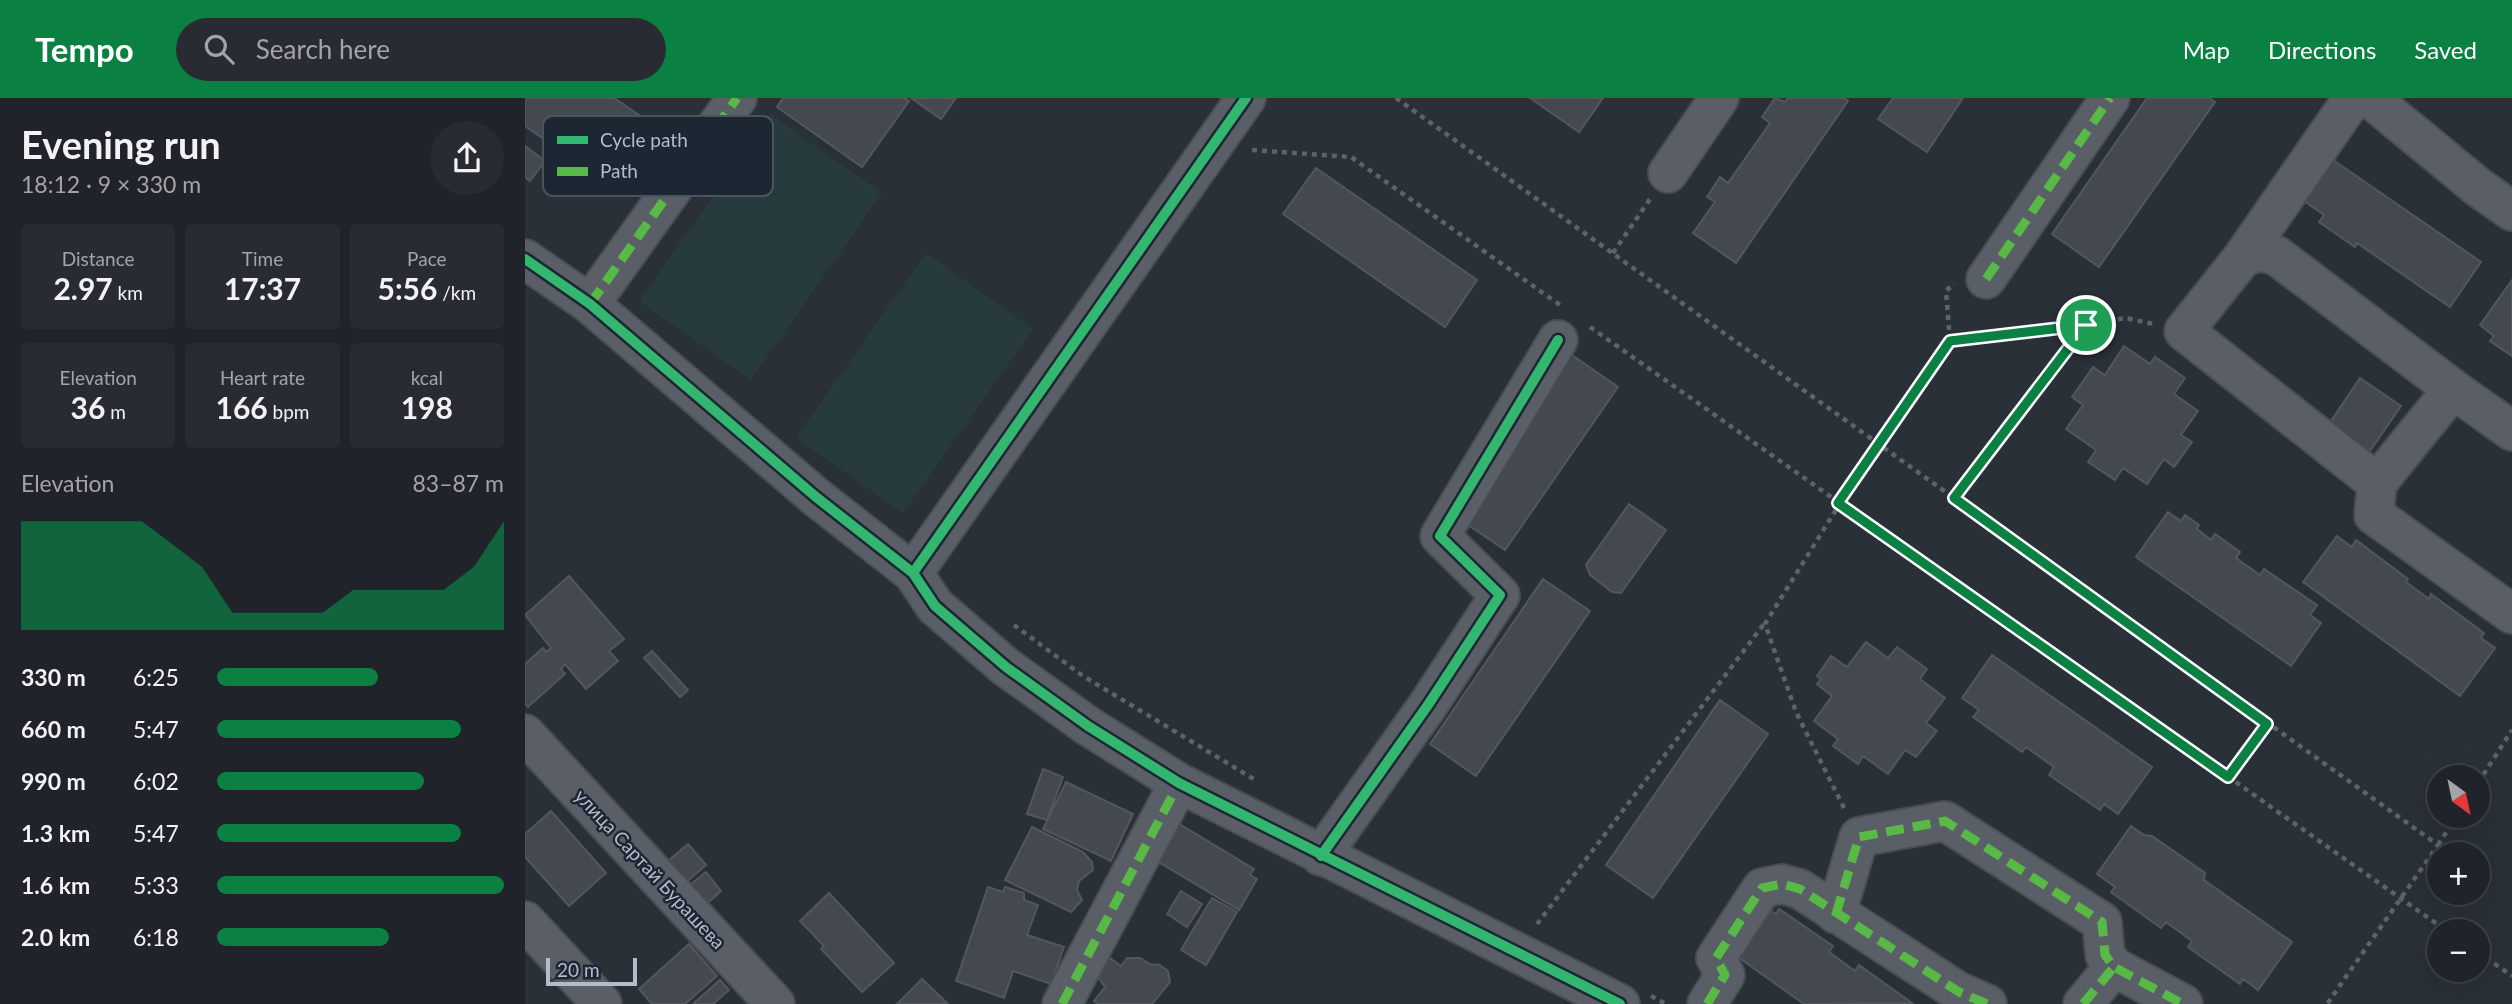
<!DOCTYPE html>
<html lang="en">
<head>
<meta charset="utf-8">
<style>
	body { margin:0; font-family:Lato,sans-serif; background:#282c32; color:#f1f3f6; height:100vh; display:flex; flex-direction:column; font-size:26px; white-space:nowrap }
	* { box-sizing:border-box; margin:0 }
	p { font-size:23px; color:#a2a4a8 }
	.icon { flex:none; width:38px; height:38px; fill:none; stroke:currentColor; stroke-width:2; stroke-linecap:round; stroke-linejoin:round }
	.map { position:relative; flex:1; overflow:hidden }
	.sheet { display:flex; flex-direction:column; background:#20242a; width:525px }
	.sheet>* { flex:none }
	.needle { width:46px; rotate:147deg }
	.buttons { position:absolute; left:1902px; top:667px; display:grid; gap:14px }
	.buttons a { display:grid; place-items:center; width:63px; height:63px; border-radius:50%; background:#20242a; box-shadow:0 7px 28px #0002,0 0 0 2px #3d4147; font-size:35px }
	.scale { position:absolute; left:21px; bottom:18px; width:91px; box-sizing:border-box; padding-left:7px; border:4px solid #b4bcc9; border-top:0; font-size:19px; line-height:24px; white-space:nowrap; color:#b4bcc9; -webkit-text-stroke:5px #1d2633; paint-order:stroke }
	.pin { position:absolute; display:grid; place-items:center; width:60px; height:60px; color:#fff; margin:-30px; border:4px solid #fff; border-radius:50%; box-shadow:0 2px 7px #0007 }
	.round { display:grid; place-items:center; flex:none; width:74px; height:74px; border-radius:37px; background:#282c32 }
	.headline { display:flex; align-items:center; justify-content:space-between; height:119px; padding:0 21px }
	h1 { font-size:38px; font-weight:700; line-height:52px }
	.metrics { display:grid; grid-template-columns:repeat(3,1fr); gap:10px; height:119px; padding:7px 21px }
	.metrics div { display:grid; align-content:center; border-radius:7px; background:#282c32; text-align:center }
	.metrics b { font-size:30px; font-weight:700 }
	.metrics small { font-size:19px; font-weight:400 }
	.metrics p { font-size:19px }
	.chart { height:196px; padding:14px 21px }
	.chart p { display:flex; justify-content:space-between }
	.chart svg { width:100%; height:126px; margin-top:7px; fill:#0b8043; opacity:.7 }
	ul { padding:0 21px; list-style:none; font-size:23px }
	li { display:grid; grid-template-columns:112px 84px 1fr; align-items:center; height:52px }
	li i { height:18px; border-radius:9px; background:#0b8043 }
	header { display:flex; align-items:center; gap:42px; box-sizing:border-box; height:98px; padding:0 35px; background:#0b8043; color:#fff }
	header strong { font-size:33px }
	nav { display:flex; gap:38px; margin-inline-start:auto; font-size:24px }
	.search { width:490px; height:63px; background:#282c32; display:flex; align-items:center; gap:18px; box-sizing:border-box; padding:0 24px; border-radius:38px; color:#a2a4a8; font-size:26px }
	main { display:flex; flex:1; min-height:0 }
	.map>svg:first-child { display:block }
	.green { fill:#273a3e }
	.building { fill:#444950; stroke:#52575f; stroke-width:2 }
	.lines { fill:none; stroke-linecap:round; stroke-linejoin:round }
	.minor-casing { stroke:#484c53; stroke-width:42 }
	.path { stroke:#5d636a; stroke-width:4.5; stroke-dasharray:5 5; stroke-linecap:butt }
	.minor { stroke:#5a5e66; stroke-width:38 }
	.quiet { stroke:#58b947; stroke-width:9; stroke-dasharray:18 9; stroke-linecap:butt }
	.cycleway-casing { stroke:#1d2633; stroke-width:15 }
	.cycleway { stroke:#33b770; stroke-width:10 }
	.route-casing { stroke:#fff; stroke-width:14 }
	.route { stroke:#0b8043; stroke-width:9 }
	.labels { text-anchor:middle; stroke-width:5; stroke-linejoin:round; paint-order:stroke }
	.street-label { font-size:19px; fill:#b4bcc9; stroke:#1d2633 }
	.key { fill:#1d2633; stroke:#4a5360; stroke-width:2 }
	.key-label { font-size:19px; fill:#b4bcc9 }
</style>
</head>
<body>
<header>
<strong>Tempo</strong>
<div class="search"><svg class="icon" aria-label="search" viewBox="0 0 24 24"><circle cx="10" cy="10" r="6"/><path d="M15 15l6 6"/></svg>Search here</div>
<nav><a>Map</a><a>Directions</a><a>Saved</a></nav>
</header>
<main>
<section class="sheet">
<div class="headline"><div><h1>Evening run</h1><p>18:12 · 9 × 330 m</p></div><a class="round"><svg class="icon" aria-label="share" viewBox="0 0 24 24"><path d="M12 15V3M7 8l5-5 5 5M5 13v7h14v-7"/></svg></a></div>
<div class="metrics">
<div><p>Distance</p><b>2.97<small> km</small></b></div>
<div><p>Time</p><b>17:37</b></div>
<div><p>Pace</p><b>5:56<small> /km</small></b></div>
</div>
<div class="metrics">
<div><p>Elevation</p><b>36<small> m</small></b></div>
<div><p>Heart rate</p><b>166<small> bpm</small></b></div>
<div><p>kcal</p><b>198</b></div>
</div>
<div class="chart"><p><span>Elevation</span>83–87 m</p>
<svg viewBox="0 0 160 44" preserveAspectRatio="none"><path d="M0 44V6L10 6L20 6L30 6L40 6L50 14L60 22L70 38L80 38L90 38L100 38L110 30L120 30L130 30L140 30L150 22L160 6V44z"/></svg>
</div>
<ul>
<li><b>330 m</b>6:25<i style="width:56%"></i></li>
<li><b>660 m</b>5:47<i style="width:85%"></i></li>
<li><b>990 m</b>6:02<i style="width:72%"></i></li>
<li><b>1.3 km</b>5:47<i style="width:85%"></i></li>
<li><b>1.6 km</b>5:33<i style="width:100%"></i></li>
<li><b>2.0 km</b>6:18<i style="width:60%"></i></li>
</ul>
</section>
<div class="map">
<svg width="1987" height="906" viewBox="0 0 1987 906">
	<rect width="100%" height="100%" fill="#2a3038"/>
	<path class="green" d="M 246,17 L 357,95 L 226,282 L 114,203 Z
		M 401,155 L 508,231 L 378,415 L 271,340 Z"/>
	<path class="building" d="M 0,0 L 89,0 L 120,21 L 91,63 L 52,36 L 49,41 L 38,34 L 29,48 L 0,28 Z
		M 258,0 L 379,0 L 384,3 L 337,69 L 252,9 Z
		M 386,0 L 431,0 L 416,21 Z
		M 1005,0 L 1078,0 L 1054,34 Z
		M 1250,0 L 1260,4 L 1263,0 L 1319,0 L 1323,3 L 1211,165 L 1168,135 L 1190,104 L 1182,99 L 1195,79 L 1203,85 L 1245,25 L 1237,19 Z
		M 1368,0 L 1438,0 L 1402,54 L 1353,21 Z
		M 1622,0 L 1684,0 L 1690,4 L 1574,169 L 1527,136 Z
		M 0,48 L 20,63 L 5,83 L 0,79 Z
		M 1798,55 L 1956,164 L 1925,209 L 1832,145 L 1830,149 L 1794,124 L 1799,117 L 1769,96 Z
		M 791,70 L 952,182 L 920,229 L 758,116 Z
		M 1987,182 L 1987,258 L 1965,243 L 1969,238 L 1955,227 Z
		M 1599,248 L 1625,266 L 1630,259 L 1660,280 L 1649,296 L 1673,313 L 1656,337 L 1667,344 L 1649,369 L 1639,361 L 1622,386 L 1598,370 L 1590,382 L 1563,364 L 1571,352 L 1541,331 L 1558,307 L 1547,299 L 1568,269 L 1580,277 Z
		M 1047,257 L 1093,289 L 980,452 L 933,420 Z
		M 1835,280 L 1876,308 L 1845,353 L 1804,326 Z
		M 1104,406 L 1141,432 L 1096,495 L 1087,494 L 1065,477 L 1061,467 Z
		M 1643,414 L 1656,423 L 1660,417 L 1674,427 L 1672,431 L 1686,442 L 1690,436 L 1715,454 L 1711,460 L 1735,477 L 1739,471 L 1792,507 L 1785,517 L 1796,525 L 1766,568 L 1611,459 Z
		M 1812,438 L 1827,449 L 1831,442 L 1883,481 L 1881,484 L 1904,501 L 1906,496 L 1959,535 L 1956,540 L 1970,550 L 1935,598 L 1778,484 Z
		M 44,478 L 99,541 L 84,553 L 93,563 L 61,591 L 40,566 L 36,571 L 40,576 L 3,609 L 0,606 L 0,566 L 18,550 L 21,554 L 26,550 L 0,517 Z
		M 1018,481 L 1065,513 L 951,678 L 905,646 Z
		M 1341,544 L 1363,560 L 1372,549 L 1402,571 L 1395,581 L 1420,600 L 1401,625 L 1412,633 L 1391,659 L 1380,652 L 1363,676 L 1338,658 L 1333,666 L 1308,648 L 1313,641 L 1289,623 L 1307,598 L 1292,586 L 1296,581 L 1292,578 L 1306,558 L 1322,569 Z
		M 127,553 L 163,592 L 155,599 L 119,560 Z
		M 1467,557 L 1627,669 L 1593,716 L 1579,706 L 1575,712 L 1524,677 L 1529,669 L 1501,649 L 1497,654 L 1448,619 L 1454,612 L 1437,600 Z
		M 1195,602 L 1243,636 L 1128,800 L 1081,767 Z
		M 518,671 L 538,679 L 522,722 L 502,716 Z
		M 541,684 L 608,716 L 586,763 L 518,731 Z
		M 26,713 L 81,775 L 44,808 L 0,759 L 0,736 Z
		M 643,719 L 729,771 L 725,777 L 732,781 L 714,812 L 620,756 Z
		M 1606,728 L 1619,737 L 1627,738 L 1680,775 L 1679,782 L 1767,844 L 1733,892 L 1718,881 L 1715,886 L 1663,849 L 1667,843 L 1641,824 L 1636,830 L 1586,794 L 1590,789 L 1572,776 Z
		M 507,729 L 558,754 L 567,764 L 568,772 L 554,783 L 552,792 L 557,802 L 546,814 L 480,782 Z
		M 163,746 L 181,767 L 159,786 L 142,764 Z
		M 181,774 L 196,793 L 180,807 L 164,788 Z
		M 463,789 L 478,794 L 480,789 L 499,795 L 499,802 L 513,807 L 502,837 L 539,849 L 526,886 L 488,873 L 479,900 L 431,883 Z
		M 656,793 L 677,806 L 662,829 L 642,816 Z
		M 304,795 L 369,865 L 337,894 L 296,851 L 299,848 L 275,823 Z
		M 687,800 L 712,814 L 681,867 L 656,852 Z
		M 1236,806 L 1251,816 L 1254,811 L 1308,848 L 1304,854 L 1330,873 L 1334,867 L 1387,905 L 1279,906 L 1203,852 Z
		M 164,846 L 192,878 L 160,906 L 127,906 L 114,891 Z
		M 585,860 L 596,868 L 602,860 L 615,860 L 627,867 L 633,866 L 643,873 L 645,884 L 627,906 L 573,906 L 569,903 L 580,889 L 572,878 Z
		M 397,881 L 423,906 L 372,906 Z
		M 195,882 L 204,892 L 188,906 L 168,906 Z"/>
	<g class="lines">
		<defs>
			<path id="minor" d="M 1845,0 L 1953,89 L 1987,113
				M 1143,75 L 1194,0
				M 1718,159 L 1828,0
				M 0,161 L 65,206 L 291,399 L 388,475 L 410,508 L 481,569 L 563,628 L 654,685 L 1095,906
				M 1461,181 L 1585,0
				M 65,206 L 212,0
				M 1928,291 L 1852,385 L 1659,233 L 1718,159 L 1736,153 L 1752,158 L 1928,291 L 1987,333
				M 1852,385 L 1849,417 L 1987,516
				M 388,475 L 721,0
				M 0,636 L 250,906
				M 796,758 L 903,607 L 975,497 L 915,438 L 1033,242
				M 1311,816 L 1334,739 L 1420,723 L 1577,824 L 1580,857 L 1589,869 L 1658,906
				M 0,823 L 77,906
				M 537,906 L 654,685
				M 1182,906 L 1200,877 L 1191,860 L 1237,790 L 1257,786 L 1275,791 L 1434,894 L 1462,906
				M 1558,906 L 1589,869"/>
		</defs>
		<use href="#minor" class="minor-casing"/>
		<path class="path" d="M 871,0 L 1913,747 L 1802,906
			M 727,52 L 826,59 L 1035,207
			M 1088,155 L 1125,101
			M 1065,229 L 1922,833
			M 1425,243 L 1560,227
			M 1429,400 L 1561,227 L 1600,220 L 1629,226
			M 489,527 L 558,578 L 732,683
			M 1703,679 L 1742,626
			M 1953,685 L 1987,632
			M 1319,710 L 1271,614 L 1240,526 L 1353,344 L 1425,243 L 1421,193 L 1429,185
			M 1913,747 L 1932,718
			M 1012,826 L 1239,526
			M 1953,854 L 1987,878
			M 1126,898 L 1141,906"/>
		<use href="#minor" class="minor"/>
		<path class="quiet" d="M 1461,181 L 1585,0
			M 65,206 L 212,0
			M 1311,816 L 1334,739 L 1420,723 L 1577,824 L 1580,857 L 1589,869 L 1658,906
			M 537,906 L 654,685
			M 1182,906 L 1200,877 L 1191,860 L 1237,790 L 1257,786 L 1275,791 L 1434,894 L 1462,906
			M 1558,906 L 1589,869"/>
		<defs>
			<path id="cycleway" d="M 0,161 L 65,206 L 291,399 L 388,475 L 410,508 L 481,569 L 563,628 L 654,685 L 1095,906
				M 388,475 L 721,0
				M 796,758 L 903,607 L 975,497 L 915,438 L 1033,242"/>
		</defs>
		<use href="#cycleway" class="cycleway-casing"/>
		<use href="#cycleway" class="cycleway"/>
	</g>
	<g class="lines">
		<defs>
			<path id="route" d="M 1561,227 L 1429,400 L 1742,626 L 1703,679 L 1313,405 L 1425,243 Z"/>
		</defs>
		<use href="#route" class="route-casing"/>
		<use href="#route" class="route"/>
	</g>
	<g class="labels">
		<g class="street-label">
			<text transform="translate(125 771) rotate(47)" y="7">улица Сартай Бурашева</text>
		</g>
	</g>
	<rect x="18" y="18" width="230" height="80" rx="10" class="key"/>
	<rect x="32" y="38" width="31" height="8" fill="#33b770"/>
	<rect x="32" y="69" width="31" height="9" fill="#58b947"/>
	<g class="key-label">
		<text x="75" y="49">Cycle path</text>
		<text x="75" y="80">Path</text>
	</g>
</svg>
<div class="buttons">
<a><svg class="needle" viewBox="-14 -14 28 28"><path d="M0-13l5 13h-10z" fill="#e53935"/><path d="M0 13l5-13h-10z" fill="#a2a4a8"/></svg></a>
<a>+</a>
<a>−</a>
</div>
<div class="scale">20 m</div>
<div class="pin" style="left:1561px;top:227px;background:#1e9e55"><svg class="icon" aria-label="arrive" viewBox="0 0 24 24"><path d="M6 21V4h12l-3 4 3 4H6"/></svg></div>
</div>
</main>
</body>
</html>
